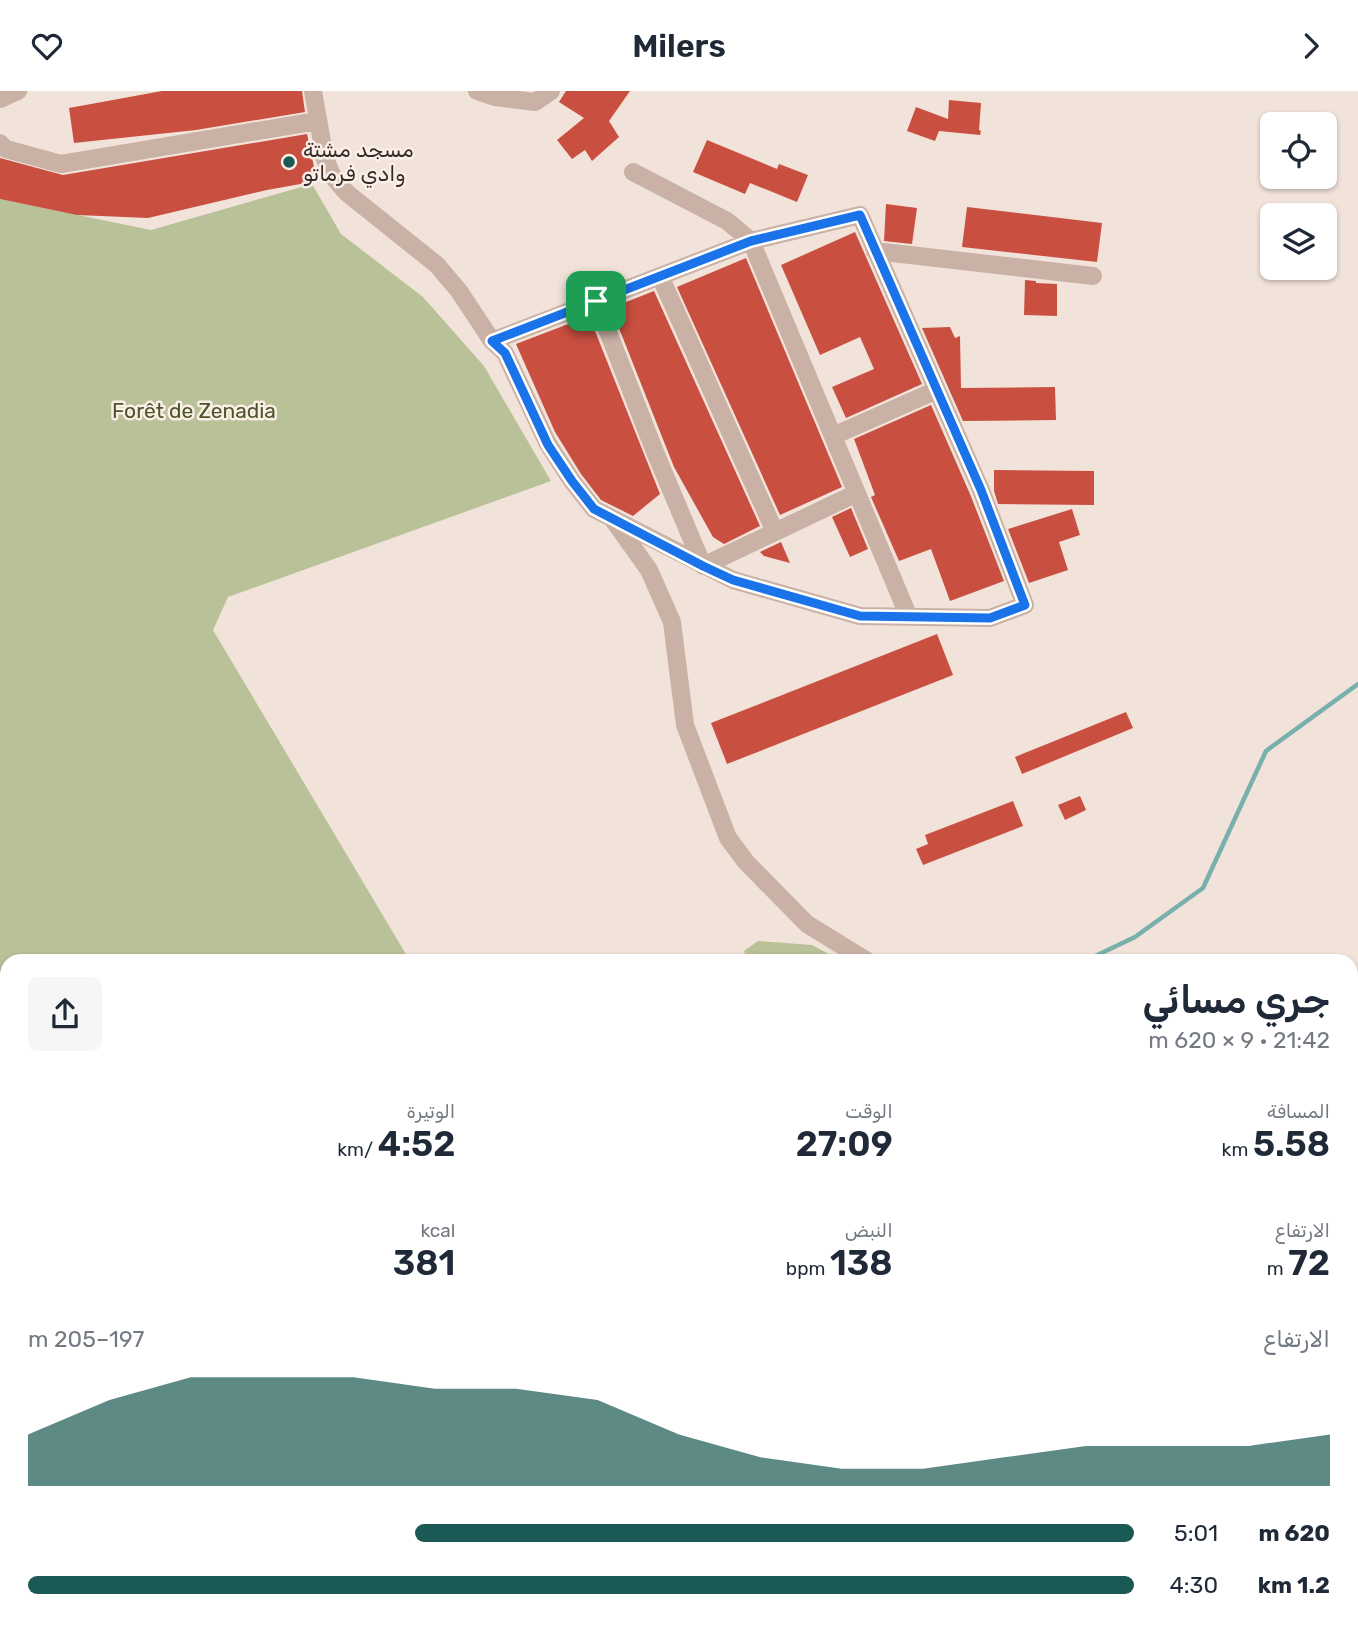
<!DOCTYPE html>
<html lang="ar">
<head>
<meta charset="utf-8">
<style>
	body { margin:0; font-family:Rubik,"Noto Naskh Arabic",sans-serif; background:#f6f6f7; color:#1f2937; direction:rtl; height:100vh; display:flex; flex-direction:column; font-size:26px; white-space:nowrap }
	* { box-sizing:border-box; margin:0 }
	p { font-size:23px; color:#747a83 }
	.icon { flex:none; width:38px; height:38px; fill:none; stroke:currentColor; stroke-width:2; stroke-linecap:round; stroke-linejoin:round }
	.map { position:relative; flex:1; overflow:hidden; direction:ltr }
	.panel { position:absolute; left:0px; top:863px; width:1358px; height:674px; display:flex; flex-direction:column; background:#fff; border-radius:21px 21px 0 0; box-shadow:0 2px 5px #0004; direction:rtl }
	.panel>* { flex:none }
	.fabs { position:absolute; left:1260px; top:21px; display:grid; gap:14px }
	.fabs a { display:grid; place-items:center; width:77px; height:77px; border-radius:10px; background:#fff; box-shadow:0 2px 5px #0004; font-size:35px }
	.pin { position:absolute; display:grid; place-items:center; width:60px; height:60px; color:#fff; margin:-30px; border-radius:14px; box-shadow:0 4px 10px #0006 }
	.round { display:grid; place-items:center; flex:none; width:74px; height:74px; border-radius:10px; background:#f6f6f7 }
	.overview { display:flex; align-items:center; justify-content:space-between; height:119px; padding:0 28px }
	h1 { font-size:38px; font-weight:600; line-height:52px }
	.stats { display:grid; grid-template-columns:repeat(3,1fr); gap:10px; height:119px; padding:7px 28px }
	.stats div { display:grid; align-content:center }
	.stats b { font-size:35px; font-weight:600 }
	.stats small { font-size:19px; font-weight:400 }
	.stats p { font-size:19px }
	.chart { height:196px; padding:14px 28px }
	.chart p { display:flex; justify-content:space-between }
	.chart svg { width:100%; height:126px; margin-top:7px; fill:#1b5954; opacity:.7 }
	ul { padding:0 28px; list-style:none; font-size:23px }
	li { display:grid; grid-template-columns:112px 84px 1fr; align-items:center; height:52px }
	li i { height:18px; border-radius:9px; background:#1b5954 }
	header { display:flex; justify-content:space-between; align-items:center; height:91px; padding:0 28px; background:#fff; font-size:32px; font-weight:600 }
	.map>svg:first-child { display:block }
	.green { fill:#b9c199 }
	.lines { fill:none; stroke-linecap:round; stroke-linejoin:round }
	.stream { stroke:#78b0ab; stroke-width:4.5 }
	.river { stroke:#78b0ab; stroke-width:28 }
	.building { fill:#c94f41 }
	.minor { stroke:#cab1a5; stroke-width:18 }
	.highway { stroke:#57423d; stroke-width:21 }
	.route-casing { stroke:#fff; stroke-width:14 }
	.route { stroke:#1a73e8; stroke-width:9 }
	.poi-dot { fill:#1b5954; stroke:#faeee6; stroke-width:2.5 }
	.labels { text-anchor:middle; stroke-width:5; stroke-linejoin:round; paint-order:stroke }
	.poi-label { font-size:21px; fill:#362927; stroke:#faeee6; text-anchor:start }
	.park-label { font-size:21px; fill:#4b552a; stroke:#faeee6 }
</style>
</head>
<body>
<header><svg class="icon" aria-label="forward" viewBox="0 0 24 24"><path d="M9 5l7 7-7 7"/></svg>Milers<svg class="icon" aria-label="heart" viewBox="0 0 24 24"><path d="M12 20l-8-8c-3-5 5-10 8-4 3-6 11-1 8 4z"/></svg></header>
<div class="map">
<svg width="1358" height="1536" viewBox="0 0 1358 1536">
	<rect width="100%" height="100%" fill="#f2e3da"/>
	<path class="green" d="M 312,93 L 341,143 L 423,206 L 484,275 L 551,390 L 228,506 L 213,539 L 410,870 L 7,870 L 7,1530 L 1266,1530 L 1270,1536 L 0,1536 L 0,108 L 151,139 Z
		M 758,850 L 812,854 L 842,870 L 747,870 L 744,860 Z"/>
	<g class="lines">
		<path class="stream" d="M 1085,870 L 1135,846 L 1203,797 L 1266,660 L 1358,593
			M 435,1530 L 464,1536"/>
		<path class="river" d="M 0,1207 L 7,1210"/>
	</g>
	<path class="building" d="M 162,0 L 302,0 L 305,21 L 196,39 L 74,52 L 69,17 Z
		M 566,0 L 630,0 L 609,30 L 619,46 L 592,70 L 585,59 L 572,68 L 557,49 L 584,27 L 559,11 Z
		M 949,9 L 981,12 L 979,39 L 981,40 L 980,44 L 939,40 L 935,50 L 907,40 L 916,16 L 948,28 Z
		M 307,43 L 317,90 L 267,99 L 148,127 L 77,124 L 0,108 L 0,67 L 63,84 Z
		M 707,49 L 777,78 L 779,73 L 808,84 L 797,111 L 750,92 L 745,103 L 693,81 Z
		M 886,113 L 917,117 L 912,153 L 884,150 Z
		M 967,116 L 1102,132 L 1097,171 L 962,156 Z
		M 855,141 L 922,293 L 846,327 L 832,296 L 874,278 L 860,246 L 820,264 L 781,174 Z
		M 746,167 L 842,396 L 780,424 L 677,196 Z
		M 1025,189 L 1036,190 L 1036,192 L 1057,193 L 1057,225 L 1024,224 Z
		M 654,200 L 760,435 L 724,453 L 713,446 L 674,376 L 611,217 Z
		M 589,225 L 660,403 L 633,425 L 601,409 L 581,383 L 555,341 L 516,253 Z
		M 950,236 L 955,247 L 960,245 L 961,297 L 1055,296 L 1056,329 L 963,330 L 922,237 Z
		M 931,314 L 970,403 L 1004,490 L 950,510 L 931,458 L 899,470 L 871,406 L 875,404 L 854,348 Z
		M 994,379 L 1094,380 L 1094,414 L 998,413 L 994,400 Z
		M 851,417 L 868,458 L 850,466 L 832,426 Z
		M 1072,418 L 1080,444 L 1059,451 L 1068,479 L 1029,492 L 1008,438 Z
		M 781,451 L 790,472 L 764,465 L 760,461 Z
		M 937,543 L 953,584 L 727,673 L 711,632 Z
		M 1126,621 L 1133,637 L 1022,683 L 1015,666 Z
		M 1080,705 L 1086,719 L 1065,729 L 1058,714 Z
		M 1013,710 L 1023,735 L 923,774 L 916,758 L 928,753 L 925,744 Z"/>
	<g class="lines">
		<path class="minor" d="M 313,0 L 325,68 L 333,86 L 347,102 L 437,174 L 459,200 L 492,250 L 505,262 L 548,353 L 572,390 L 594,418 L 733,489 L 860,525 L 990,527 L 1025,514 L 981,399 L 860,124 L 751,150 L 492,250
			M 477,0 L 495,6 L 535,11 L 551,0
			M 0,8 L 18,0
			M 0,52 L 6,58 L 61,73 L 317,30
			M 633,81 L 727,130 L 751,150 L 908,524
			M 875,160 L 1093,185
			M 660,185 L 775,441 L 857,402
			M 596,210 L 655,361 L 703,475 L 775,441
			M 833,345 L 937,299
			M 614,430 L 649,479 L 672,531 L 685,634 L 728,747 L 746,771 L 807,833 L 867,870
			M 1351,1117 L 1358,1113
			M 1351,1175 L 1358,1183
			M 1300,1530 L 1303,1536"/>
		<path class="highway" d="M 0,1338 L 7,1343
			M 0,1367 L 7,1372
			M 205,1530 L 214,1536
			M 239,1530 L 247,1536"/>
	</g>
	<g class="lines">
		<defs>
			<path id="route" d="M 860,124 L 981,399 L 1025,514 L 990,527 L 860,525 L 733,489 L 703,475 L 594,418 L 572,390 L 548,354 L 505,262 L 492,250 L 751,150 Z"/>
		</defs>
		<use href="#route" class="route-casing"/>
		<use href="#route" class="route"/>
	</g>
	<circle class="poi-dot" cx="289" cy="71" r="7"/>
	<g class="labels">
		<g class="poi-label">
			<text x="303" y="66">مسجد مشتة<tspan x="303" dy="24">وادي فرماتو</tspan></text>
		</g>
		<g class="park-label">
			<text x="194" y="327">Forêt de Zenadia</text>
		</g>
	</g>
</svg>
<div class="fabs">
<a><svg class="icon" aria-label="locate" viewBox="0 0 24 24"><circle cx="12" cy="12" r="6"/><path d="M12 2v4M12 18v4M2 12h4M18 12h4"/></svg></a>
<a><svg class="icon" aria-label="layers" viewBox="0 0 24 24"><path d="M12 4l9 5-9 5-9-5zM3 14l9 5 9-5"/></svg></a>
</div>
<div class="pin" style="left:596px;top:210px;background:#1e9e55"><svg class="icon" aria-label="arrive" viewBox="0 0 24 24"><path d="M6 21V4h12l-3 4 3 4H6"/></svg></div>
<section class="panel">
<div class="overview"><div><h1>جري مسائي</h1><p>21:42 · 9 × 620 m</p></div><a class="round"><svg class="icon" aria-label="share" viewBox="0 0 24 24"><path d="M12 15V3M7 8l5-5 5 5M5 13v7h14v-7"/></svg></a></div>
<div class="stats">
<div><p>المسافة</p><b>5.58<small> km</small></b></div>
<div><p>الوقت</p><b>27:09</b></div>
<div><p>الوتيرة</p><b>4:52<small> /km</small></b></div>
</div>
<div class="stats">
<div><p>الارتفاع</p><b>72<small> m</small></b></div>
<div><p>النبض</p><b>138<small> bpm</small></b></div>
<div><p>kcal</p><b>381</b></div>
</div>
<div class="chart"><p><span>الارتفاع</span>197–205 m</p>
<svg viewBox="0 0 160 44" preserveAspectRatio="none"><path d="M0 44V26L10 14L20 6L30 6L40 6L50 10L60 10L70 14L80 26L90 34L100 38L110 38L120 34L130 30L140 30L150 30L160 26V44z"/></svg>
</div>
<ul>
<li><b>620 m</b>5:01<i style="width:65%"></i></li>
<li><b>1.2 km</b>4:30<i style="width:100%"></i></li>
</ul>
</section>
</div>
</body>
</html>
